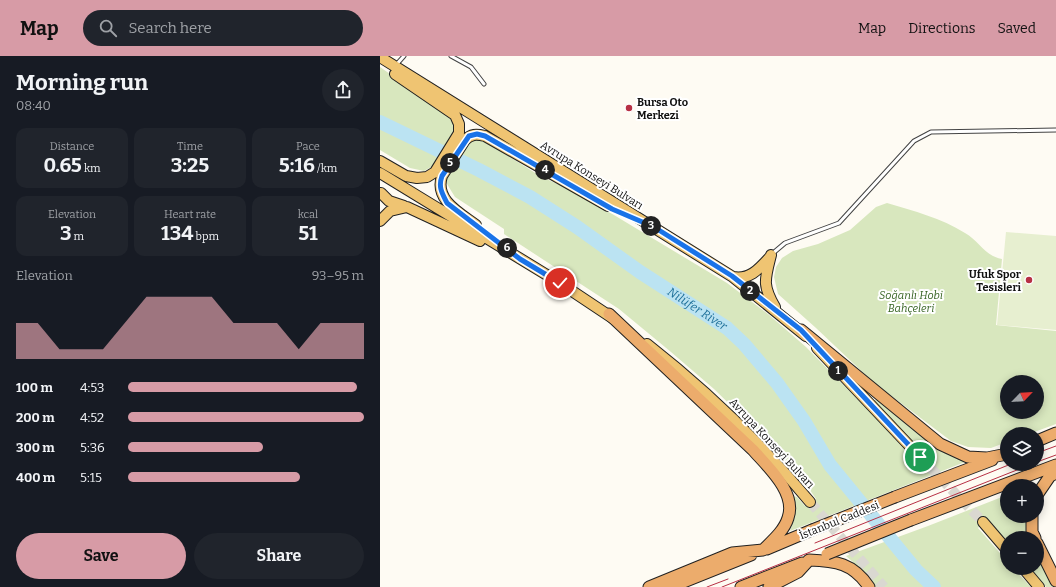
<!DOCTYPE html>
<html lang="en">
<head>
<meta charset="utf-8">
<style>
	body { margin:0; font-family:Bitter,serif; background:#20242c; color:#f1f3f6; height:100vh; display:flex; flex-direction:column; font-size:15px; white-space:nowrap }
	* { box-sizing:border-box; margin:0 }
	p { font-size:13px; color:#9ea1a6 }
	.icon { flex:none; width:22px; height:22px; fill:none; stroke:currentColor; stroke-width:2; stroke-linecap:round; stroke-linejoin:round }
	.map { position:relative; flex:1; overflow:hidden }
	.side { display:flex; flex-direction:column; background:#171b24; width:380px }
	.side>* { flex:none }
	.needle { width:26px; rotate:65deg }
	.tools { position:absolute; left:620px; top:319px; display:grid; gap:8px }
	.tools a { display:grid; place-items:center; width:44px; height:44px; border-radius:50%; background:#171b24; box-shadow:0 2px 10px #0003; font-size:20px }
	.pin { position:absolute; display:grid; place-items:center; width:34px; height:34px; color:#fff; margin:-17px; border:2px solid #fff; border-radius:50%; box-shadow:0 1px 4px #0007 }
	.km { position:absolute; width:20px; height:20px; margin:-10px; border-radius:50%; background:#222; color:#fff; font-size:11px; line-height:20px; text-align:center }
	.round { display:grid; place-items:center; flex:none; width:42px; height:42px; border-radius:21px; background:#20242c }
	.headline { display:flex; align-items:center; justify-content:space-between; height:68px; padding:0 16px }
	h1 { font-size:22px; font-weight:700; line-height:30px }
	.metrics { display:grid; grid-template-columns:repeat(3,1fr); gap:6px; height:68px; padding:4px 16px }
	.metrics div { display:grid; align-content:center; border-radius:10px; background:#20242c; text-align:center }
	.metrics b { font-size:20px; font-weight:700 }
	.metrics small { font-size:11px; font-weight:400 }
	.metrics p { font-size:11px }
	.chart { height:112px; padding:8px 16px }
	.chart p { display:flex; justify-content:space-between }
	.chart svg { width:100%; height:72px; margin-top:4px; fill:#d79ba6; opacity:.7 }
	.button { display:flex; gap:8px; margin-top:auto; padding:8px 16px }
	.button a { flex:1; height:46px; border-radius:24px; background:#d79ba6; color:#111; font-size:16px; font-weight:700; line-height:46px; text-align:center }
	.button a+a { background:#20242c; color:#f1f3f6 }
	ul { padding:0 16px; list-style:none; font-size:13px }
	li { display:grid; grid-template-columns:64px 48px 1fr; align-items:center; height:30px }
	li i { height:10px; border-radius:5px; background:#d79ba6 }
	header { display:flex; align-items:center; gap:24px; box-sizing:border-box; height:56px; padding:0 20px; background:#d79ba6; color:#111 }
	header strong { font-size:19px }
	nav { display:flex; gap:22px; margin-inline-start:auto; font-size:14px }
	.search { width:280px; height:36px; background:#20242c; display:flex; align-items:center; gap:10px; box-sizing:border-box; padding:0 14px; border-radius:22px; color:#9ea1a6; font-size:15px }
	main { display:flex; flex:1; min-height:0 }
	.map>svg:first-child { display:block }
	.grass { fill:#d8e7be; fill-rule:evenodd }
	.pitch { fill:#e7efd0 }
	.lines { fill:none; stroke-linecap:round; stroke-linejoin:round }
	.river { stroke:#bbe3f2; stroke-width:14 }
	.primary-tunnel { stroke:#dad8d1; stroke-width:10; stroke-dasharray:10 5; stroke-linecap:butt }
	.service-casing { stroke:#434343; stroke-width:5 }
	.primary-casing { stroke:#212121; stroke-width:12 }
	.trunk-casing { stroke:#212121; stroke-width:13 }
	.service { stroke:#fff; stroke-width:3 }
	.primary { stroke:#efc472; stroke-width:10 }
	.trunk { stroke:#ecac6c; stroke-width:11 }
	.tram { stroke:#b73044; stroke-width:1 }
	.trunk-bridge-casing { stroke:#212121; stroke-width:13; stroke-linecap:butt }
	.trunk-bridge { stroke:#ecac6c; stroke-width:11 }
	.route-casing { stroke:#fff; stroke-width:8 }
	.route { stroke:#1a73e8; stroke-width:5 }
	.poi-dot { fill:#b73044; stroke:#fff; stroke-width:1.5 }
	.labels { text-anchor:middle; stroke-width:4; stroke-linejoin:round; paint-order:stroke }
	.poi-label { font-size:11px; font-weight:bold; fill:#101010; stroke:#fff; text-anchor:start }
	.street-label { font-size:11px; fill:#101010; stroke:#fff }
	.park-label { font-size:11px; font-style:italic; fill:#376423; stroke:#fff }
	.water-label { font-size:12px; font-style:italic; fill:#20719a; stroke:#fff }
</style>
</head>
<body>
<header>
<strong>Map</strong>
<div class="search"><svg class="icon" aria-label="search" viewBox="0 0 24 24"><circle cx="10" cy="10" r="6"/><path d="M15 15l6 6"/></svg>Search here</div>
<nav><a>Map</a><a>Directions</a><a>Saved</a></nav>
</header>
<main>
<section class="side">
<div class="headline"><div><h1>Morning run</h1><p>08:40</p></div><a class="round"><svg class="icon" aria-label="share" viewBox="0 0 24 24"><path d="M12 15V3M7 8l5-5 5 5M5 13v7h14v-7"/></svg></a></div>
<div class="metrics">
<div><p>Distance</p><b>0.65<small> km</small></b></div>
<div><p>Time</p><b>3:25</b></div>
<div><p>Pace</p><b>5:16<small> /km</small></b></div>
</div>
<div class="metrics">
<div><p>Elevation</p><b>3<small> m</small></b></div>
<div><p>Heart rate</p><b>134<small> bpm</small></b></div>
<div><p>kcal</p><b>51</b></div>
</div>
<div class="chart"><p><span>Elevation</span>93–95 m</p>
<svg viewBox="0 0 160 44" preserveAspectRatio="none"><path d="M0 44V22L10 22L20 38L30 38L40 38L50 22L60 6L70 6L80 6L90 6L100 22L110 22L120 22L130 38L140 22L150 22L160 22V44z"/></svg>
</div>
<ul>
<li><b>100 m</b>4:53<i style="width:97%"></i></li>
<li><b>200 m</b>4:52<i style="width:100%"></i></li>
<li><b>300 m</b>5:36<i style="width:57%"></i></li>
<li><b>400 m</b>5:15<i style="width:73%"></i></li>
</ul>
<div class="button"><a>Save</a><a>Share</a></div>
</section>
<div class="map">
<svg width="676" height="531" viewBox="0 0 676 531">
	<rect width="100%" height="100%" fill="#fefbf3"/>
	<path class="grass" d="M 0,11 L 70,60 L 75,71 L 73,78 L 53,110 L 44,115 L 30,112 L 0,94 Z
		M 98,81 L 160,120 L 199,138 L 347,227 L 388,258 L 426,291 L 493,359 L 537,407 L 546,399 L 493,344 L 497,344 C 525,367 551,391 585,406 L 410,475 C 414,464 416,451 413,440 L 417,441 L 425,450 L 436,443 L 424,425 L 389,387 L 334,333 L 291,296 L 239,253 L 124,178 L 124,173 L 75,141 L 67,128 L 67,119 L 84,89 Z
		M 507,147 C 534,155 561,162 585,177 C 599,185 605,200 622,203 L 616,269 L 676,275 L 676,368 L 649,378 L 627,378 L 627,386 L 611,392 L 588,391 L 571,385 L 493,326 L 436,272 L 398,238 L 394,221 L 396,211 L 402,202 L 413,195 L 438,188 L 470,174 L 496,151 ZM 627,326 L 657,326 L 657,356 L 627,356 Z
		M 627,439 L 627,460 L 645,460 L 649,482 L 627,482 L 627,486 L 606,463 L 598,472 L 627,505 L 627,512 L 633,512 L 651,531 L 496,531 L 482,514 L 466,500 L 548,470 Z
		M 657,498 L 674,531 L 666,531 L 650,512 L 657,512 Z"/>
	<path class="pitch" d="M 626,176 L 676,180 L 676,274 L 617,269 Z"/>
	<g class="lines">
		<path class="river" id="s1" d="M 0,66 L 99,114 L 150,141 L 197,171 L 260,216 L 347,272 L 364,288 L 397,327 L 424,365 L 450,409 L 536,514 L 554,531"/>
		<path class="primary-tunnel" d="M 540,401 L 603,466
			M 430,446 L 504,531"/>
		<defs>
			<path id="service" d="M 71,0 L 91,11 L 104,28
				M 16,9 L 24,0
				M 392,198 L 405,187 L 459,167 L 534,85 L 551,76 L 676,74"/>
			<path id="primary" d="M 0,1 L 353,221 L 426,280
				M 0,105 L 26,120 L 37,122 L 47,121 L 55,116 L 79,77 L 79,68 L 75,59 L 15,18
				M 0,117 L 180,227 L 234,263
				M 1,137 L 9,145 L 24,150
				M 0,165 L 10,155 L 27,151 L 100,185
				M 96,169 C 80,157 54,144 62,120 L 85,84 C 91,78 96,78 105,80 L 228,150
				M 391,199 C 385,223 382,229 395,251
				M 353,221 C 370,224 379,213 390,201
				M 267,288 C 327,335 381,387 430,446
				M 437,292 L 540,401
				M 603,466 L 627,494
				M 643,512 L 659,531"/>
			<path id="trunk" d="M 229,258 L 373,394 C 388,411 417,437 408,462 C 404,475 392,485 383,494 L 352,497 L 269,531
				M 421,274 L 560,388 L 588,401 L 607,402 L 627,398
				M 657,385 L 676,377
				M 657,439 L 670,420 L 676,417
				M 515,441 L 612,404
				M 652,460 L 652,476 L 655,482
				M 531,464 L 676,409
				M 657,487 L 676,525
				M 387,493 L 432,474
				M 291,531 L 371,499
				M 361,531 L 422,507
				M 389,531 L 418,516 L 429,504 C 456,505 473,507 489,531"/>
		</defs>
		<use href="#service" class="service-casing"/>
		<use href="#primary" class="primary-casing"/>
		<use href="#trunk" class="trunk-casing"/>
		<use href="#service" class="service"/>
		<use href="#primary" class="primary"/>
		<use href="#trunk" class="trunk"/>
		<path class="tram" d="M 657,397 L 676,390
			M 657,406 L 676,399
			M 435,487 L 631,408
			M 327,531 L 348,523
			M 342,531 L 652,408"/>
		<defs>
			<path id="trunk-bridge" d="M 432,474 L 515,441
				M 447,498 L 531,464"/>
		</defs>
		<use href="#trunk-bridge" class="trunk-bridge-casing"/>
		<use href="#trunk-bridge" class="trunk-bridge"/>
	</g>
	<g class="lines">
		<defs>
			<path id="route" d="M 180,227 L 140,203 L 67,147 C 62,137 58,131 62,120 L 89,80 L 97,78 L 105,80 L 232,153 L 274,171 L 352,220 L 421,274 L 540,401"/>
		</defs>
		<use href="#route" class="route-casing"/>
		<use href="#route" class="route"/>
	</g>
	<g class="poi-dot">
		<circle cx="249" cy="52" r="4"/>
		<circle cx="649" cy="224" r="4"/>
	</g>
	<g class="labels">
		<g class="poi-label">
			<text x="257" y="50">Bursa Oto<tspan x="257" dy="13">Merkezi</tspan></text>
			<text x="641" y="222" text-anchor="end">Ufuk Spor<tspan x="641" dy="13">Tesisleri</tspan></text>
		</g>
		<g class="street-label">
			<text transform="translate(212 119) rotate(32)" y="4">Avrupa Konseyi Bulvarı</text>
			<text transform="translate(392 387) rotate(47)" y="4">Avrupa Konseyi Bulvarı</text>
			<text transform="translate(459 464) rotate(-22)" y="4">İstanbul Caddesi</text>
		</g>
		<g class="park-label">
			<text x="531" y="243">Soğanlı Hobi<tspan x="531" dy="13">Bahçeleri</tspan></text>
		</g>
		<g class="water-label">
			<text dy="4" stroke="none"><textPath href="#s1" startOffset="369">Nilüfer River</textPath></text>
		</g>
	</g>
</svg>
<div class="tools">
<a><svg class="needle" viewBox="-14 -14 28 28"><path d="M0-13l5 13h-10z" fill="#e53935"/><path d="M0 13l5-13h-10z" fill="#9ea1a6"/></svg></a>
<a><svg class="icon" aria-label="layers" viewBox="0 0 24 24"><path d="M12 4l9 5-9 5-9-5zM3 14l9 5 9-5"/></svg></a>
<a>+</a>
<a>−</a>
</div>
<div class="pin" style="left:540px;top:401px;background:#1e9e55"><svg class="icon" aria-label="arrive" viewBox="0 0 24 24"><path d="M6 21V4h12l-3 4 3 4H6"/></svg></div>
<div class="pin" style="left:180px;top:227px;background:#d93025"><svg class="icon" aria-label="check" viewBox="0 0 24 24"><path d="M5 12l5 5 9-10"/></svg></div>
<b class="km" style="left:458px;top:315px">1</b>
<b class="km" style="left:370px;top:235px">2</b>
<b class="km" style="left:271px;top:170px">3</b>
<b class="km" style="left:165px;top:114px">4</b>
<b class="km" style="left:70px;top:107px">5</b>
<b class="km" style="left:127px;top:192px">6</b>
</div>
</main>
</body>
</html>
